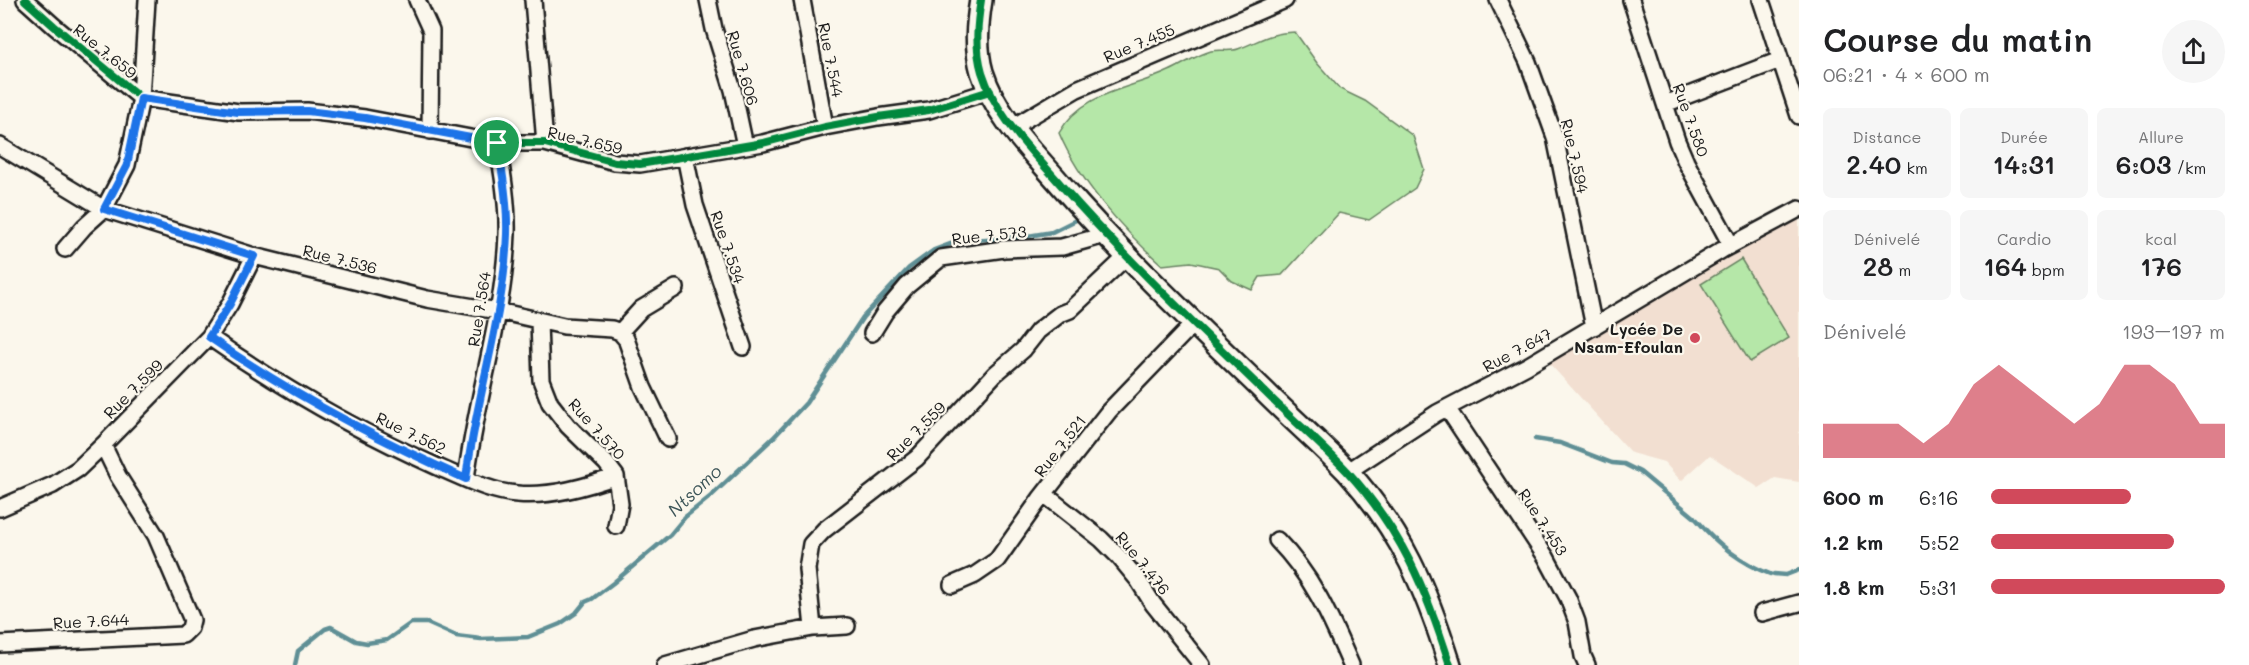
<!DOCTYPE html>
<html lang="fr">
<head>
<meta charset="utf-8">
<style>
	body { margin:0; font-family:Mali,sans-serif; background:#f6f6f6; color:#202124; height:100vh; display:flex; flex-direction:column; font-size:22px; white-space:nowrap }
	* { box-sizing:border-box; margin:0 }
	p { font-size:20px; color:#757577 }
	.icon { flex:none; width:33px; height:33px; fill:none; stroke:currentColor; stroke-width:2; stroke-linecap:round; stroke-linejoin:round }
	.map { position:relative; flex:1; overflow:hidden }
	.panel { display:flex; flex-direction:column; background:#fff; width:450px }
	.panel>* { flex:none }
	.pin { position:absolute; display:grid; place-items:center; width:51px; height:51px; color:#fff; margin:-26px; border:3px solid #fff; border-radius:50%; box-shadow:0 2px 6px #0007 }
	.round { display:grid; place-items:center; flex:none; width:63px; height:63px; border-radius:32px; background:#f6f6f6 }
	.headline { display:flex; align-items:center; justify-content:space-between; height:102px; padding:0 24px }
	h1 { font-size:33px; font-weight:600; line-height:45px }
	.metrics { display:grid; grid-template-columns:repeat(3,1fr); gap:9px; height:102px; padding:6px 24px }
	.metrics div { display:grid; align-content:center; border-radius:9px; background:#f6f6f6; text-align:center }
	.metrics b { font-size:26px; font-weight:600 }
	.metrics small { font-size:16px; font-weight:400 }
	.metrics p { font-size:16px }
	.chart { height:168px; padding:12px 24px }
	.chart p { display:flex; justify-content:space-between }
	.chart svg { width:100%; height:108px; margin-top:6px; fill:#d1495b; opacity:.7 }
	ul { padding:0 24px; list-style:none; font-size:20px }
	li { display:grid; grid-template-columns:96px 72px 1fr; align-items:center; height:45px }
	li i { height:15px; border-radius:8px; background:#d1495b }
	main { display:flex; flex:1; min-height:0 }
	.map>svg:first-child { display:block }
	.built { fill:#f2dfd1 }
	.green { fill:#b5e7a8; stroke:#688262; stroke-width:1.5 }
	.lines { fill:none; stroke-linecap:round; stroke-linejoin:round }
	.stream { stroke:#5f8f95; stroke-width:4.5 }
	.street-casing { stroke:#1c1c1c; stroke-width:20 }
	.secondary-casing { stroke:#1c1c1c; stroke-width:26 }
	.street { stroke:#fbf7ec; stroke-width:15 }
	.secondary { stroke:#fbf7ec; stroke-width:21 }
	.cycleway-casing { stroke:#fbf7ec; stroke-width:11 }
	.cycleway { stroke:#00873e; stroke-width:8 }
	.route-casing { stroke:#fff; stroke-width:12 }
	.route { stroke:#1a73e8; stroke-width:8 }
	.poi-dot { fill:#d1495b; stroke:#fbf7ec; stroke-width:2 }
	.labels { text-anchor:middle; stroke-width:4.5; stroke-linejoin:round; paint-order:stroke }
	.street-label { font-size:16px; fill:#1c1c1c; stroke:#fbf7ec }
	.poi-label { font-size:16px; font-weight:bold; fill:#1c1c1c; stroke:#fbf7ec; text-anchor:end }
	.water-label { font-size:18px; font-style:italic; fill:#3d5558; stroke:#fbf7ec }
</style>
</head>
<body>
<main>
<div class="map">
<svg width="1799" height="665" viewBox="0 0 1799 665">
	<rect width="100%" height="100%" fill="#fbf7ec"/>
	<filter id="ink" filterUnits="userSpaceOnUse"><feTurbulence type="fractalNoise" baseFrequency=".0167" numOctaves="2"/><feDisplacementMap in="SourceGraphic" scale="12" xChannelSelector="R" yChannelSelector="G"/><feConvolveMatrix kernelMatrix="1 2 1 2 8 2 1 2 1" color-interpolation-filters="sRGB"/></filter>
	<g filter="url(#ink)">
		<path class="built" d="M 1799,219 L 1799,482 L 1775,478 L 1759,488 L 1710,455 L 1681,481 L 1664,462 L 1631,453 L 1549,363 L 1737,250 Z"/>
		<path class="green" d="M 1295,32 L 1317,63 L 1340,89 L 1365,101 L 1413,136 L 1424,169 L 1415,188 L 1369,220 L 1339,213 L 1282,275 L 1260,277 L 1252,290 L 1232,281 L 1219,268 L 1191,262 L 1162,265 C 1123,230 1079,181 1059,133 C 1083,91 1129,90 1169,71 C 1183,65 1196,55 1211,51 C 1220,49 1230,52 1238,49 C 1262,40 1269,33 1295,32 Z
			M 1741,259 L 1789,338 L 1750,362 L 1701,284 Z"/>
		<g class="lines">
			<path class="stream" d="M 1535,439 L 1560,443 L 1612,463 L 1624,464 L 1640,472 L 1694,517
				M 1697,520 C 1717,544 1741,563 1770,574
				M 1774,574 L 1786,575 L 1799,570
				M 295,665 L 298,651 L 325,629 L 331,627 L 356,641 L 367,643 L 387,640 L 411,623 L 427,623 L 456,636 L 481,639 L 528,637 L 560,624 L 576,613 L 585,602 L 592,599 L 613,583 L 670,535 L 685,517 L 711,496 L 773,438 L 806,403 L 863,317 L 909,268 L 934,250 L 958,241 L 1028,236 L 1052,232 L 1076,220"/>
			<defs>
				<path id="street" d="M 25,0 L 54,26 L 141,98 L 239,112 L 307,111 L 365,118 L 497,143 L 545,143 L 615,162 L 640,164 L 763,143 L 825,127 L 878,117 L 929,110 L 990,91
					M 417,0 L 431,31 L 430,131
					M 533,0 L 545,143
					M 708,0 L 714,29 L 733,90 L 745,146
					M 802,0 L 825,127
					M 1498,0 L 1528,62 L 1555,137 L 1594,327
					M 1631,0 L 1677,141 L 1686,162 L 1731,245
					M 1761,0 L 1799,116
					M 1665,104 L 1780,60
					M 1011,128 L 1077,89 L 1285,0
					M 0,146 L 104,209 L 254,256 L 427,299 L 498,311 L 564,326 L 612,329 L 620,332 L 641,309 L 676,288
					M 685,156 L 695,205 L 743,347
					M 65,249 L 84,227 L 104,209 L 127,165 L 141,98 L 147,0
					M 539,321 L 541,380 L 550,403 L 568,426 L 606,463 L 616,476 L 620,504 L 616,526
					M 620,332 L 626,339 L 643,387 L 668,439
					M 872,333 L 885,312 L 907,286 L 941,258 L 1004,249 L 1062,247 L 1105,235
					M 209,337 C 282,388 359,432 440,468 C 464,478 490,492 517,494 C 549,497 586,487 616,476
					M 1447,408 L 1546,557 L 1568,598 L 1577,622 L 1583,656 L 1587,665
					M 1347,472 L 1437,413 L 1527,366 L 1722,250 L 1799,209
					M 466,479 C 476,397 504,317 507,234 C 508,203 503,173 497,143
					M 1044,494 L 1101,539 L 1119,557 L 1138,580 L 1153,604 L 1202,665
					M 0,508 L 53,485 L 78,469 L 103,445 L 209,337 L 230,304 L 254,256
					M 1277,540 C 1314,578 1330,617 1351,665
					M 952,585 L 975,575 L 997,560 L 1040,499 L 1109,411 L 1194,323
					M 1762,613 L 1799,603
					M 847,626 L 813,628 L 807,569 L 811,544 L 824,530 L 917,458 L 995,374 L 1023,350 L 1038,331 L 1060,314 L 1070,310 L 1126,257
					M 0,644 L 183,635 L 190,628 L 192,620 L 156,536 L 118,476 L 103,445
					M 665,665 L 754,639 L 813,628"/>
				<path id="secondary" d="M 981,0 C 977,24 975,48 982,72 C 996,117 1032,151 1062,186 C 1126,259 1196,325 1265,392 C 1292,419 1321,444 1347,471 C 1402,531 1426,589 1450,665"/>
			</defs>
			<use href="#street" class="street-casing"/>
			<use href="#secondary" class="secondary-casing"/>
			<use href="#street" class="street"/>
			<use href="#secondary" class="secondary"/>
			<defs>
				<path id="cycleway" d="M 25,0 L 54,26 L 141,98 L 239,112 L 307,111 L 365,118 L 497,143 L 545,143 L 615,162 L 640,164 L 763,143 L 825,127 L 878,117 L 929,110 L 990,91
					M 981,0 C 977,24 975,48 982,72 C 996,117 1032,151 1062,186 C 1126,259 1196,325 1265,392 C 1292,419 1321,444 1347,471 C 1402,531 1426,589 1450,665"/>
			</defs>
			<use href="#cycleway" class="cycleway-casing"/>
			<use href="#cycleway" class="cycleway"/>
		</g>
	</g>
	<g class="lines" filter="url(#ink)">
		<defs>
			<path id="route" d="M 141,98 L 238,112 L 307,111 L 365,118 L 497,143 C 503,173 508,203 507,234 C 504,317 476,397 466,479 C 376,439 290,394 209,337 L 230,304 L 254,256 L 104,209 L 127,165 Z"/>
		</defs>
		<use href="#route" class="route-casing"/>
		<use href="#route" class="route"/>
	</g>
	<circle class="poi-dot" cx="1695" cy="338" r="6"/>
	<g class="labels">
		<g class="street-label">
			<text transform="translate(1139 43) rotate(-23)" y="6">Rue 7.455</text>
			<text transform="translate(105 51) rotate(39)" y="6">Rue 7.659</text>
			<text transform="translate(831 60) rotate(79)" y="6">Rue 7.544</text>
			<text transform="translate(743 68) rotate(74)" y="6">Rue 7.606</text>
			<text transform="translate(1691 120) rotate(70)" y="6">Rue 7.580</text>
			<text transform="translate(585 140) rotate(13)" y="6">Rue 7.659</text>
			<text transform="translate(1575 156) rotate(77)" y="6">Rue 7.594</text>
			<text transform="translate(989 235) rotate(-6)" y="6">Rue 7.573</text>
			<text transform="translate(728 247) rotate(71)" y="6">Rue 7.534</text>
			<text transform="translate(340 259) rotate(14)" y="6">Rue 7.536</text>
			<text transform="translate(479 309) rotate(-81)" y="6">Rue 7.564</text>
			<text transform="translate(1517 350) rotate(-28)" y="6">Rue 7.647</text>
			<text transform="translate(133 389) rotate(-45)" y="6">Rue 7.599</text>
			<text transform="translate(597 429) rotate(48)" y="6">Rue 7.570</text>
			<text transform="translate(916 431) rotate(-45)" y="6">Rue 7.559</text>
			<text transform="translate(411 433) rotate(26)" y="6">Rue 7.562</text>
			<text transform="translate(1060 446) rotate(-52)" y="6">Rue 7.521</text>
			<text transform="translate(1543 522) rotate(57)" y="6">Rue 7.453</text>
			<text transform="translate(1143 563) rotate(51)" y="6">Rue 7.476</text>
			<text transform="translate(91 621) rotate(-3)" y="6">Rue 7.644</text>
		</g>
		<g class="poi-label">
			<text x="1683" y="335">Lycée De<tspan x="1683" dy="18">Nsam-Efoulan</tspan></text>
		</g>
		<g class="water-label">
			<text transform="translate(695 491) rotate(-43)" y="6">Ntsomo</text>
		</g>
	</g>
</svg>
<div class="pin" style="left:497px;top:143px;background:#1e9e55"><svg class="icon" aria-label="arrive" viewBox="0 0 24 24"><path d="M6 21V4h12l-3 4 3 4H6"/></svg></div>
</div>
<section class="panel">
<div class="headline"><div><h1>Course du matin</h1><p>06:21 · 4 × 600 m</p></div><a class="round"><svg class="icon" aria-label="share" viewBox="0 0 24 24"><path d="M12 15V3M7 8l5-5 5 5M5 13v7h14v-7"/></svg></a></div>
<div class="metrics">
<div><p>Distance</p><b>2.40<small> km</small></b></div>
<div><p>Durée</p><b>14:31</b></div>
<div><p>Allure</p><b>6:03<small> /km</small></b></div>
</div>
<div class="metrics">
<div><p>Dénivelé</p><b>28<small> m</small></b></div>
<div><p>Cardio</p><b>164<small> bpm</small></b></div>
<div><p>kcal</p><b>176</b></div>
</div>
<div class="chart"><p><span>Dénivelé</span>193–197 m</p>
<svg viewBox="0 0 160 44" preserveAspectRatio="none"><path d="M0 44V30L10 30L20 30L30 30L40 38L50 30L60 14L70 6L80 14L90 22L100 30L110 22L120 6L130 6L140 14L150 30L160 30V44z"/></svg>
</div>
<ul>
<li><b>600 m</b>6:16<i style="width:60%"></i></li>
<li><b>1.2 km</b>5:52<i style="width:78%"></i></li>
<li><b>1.8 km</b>5:31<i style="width:100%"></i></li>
</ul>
</section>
</main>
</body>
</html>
